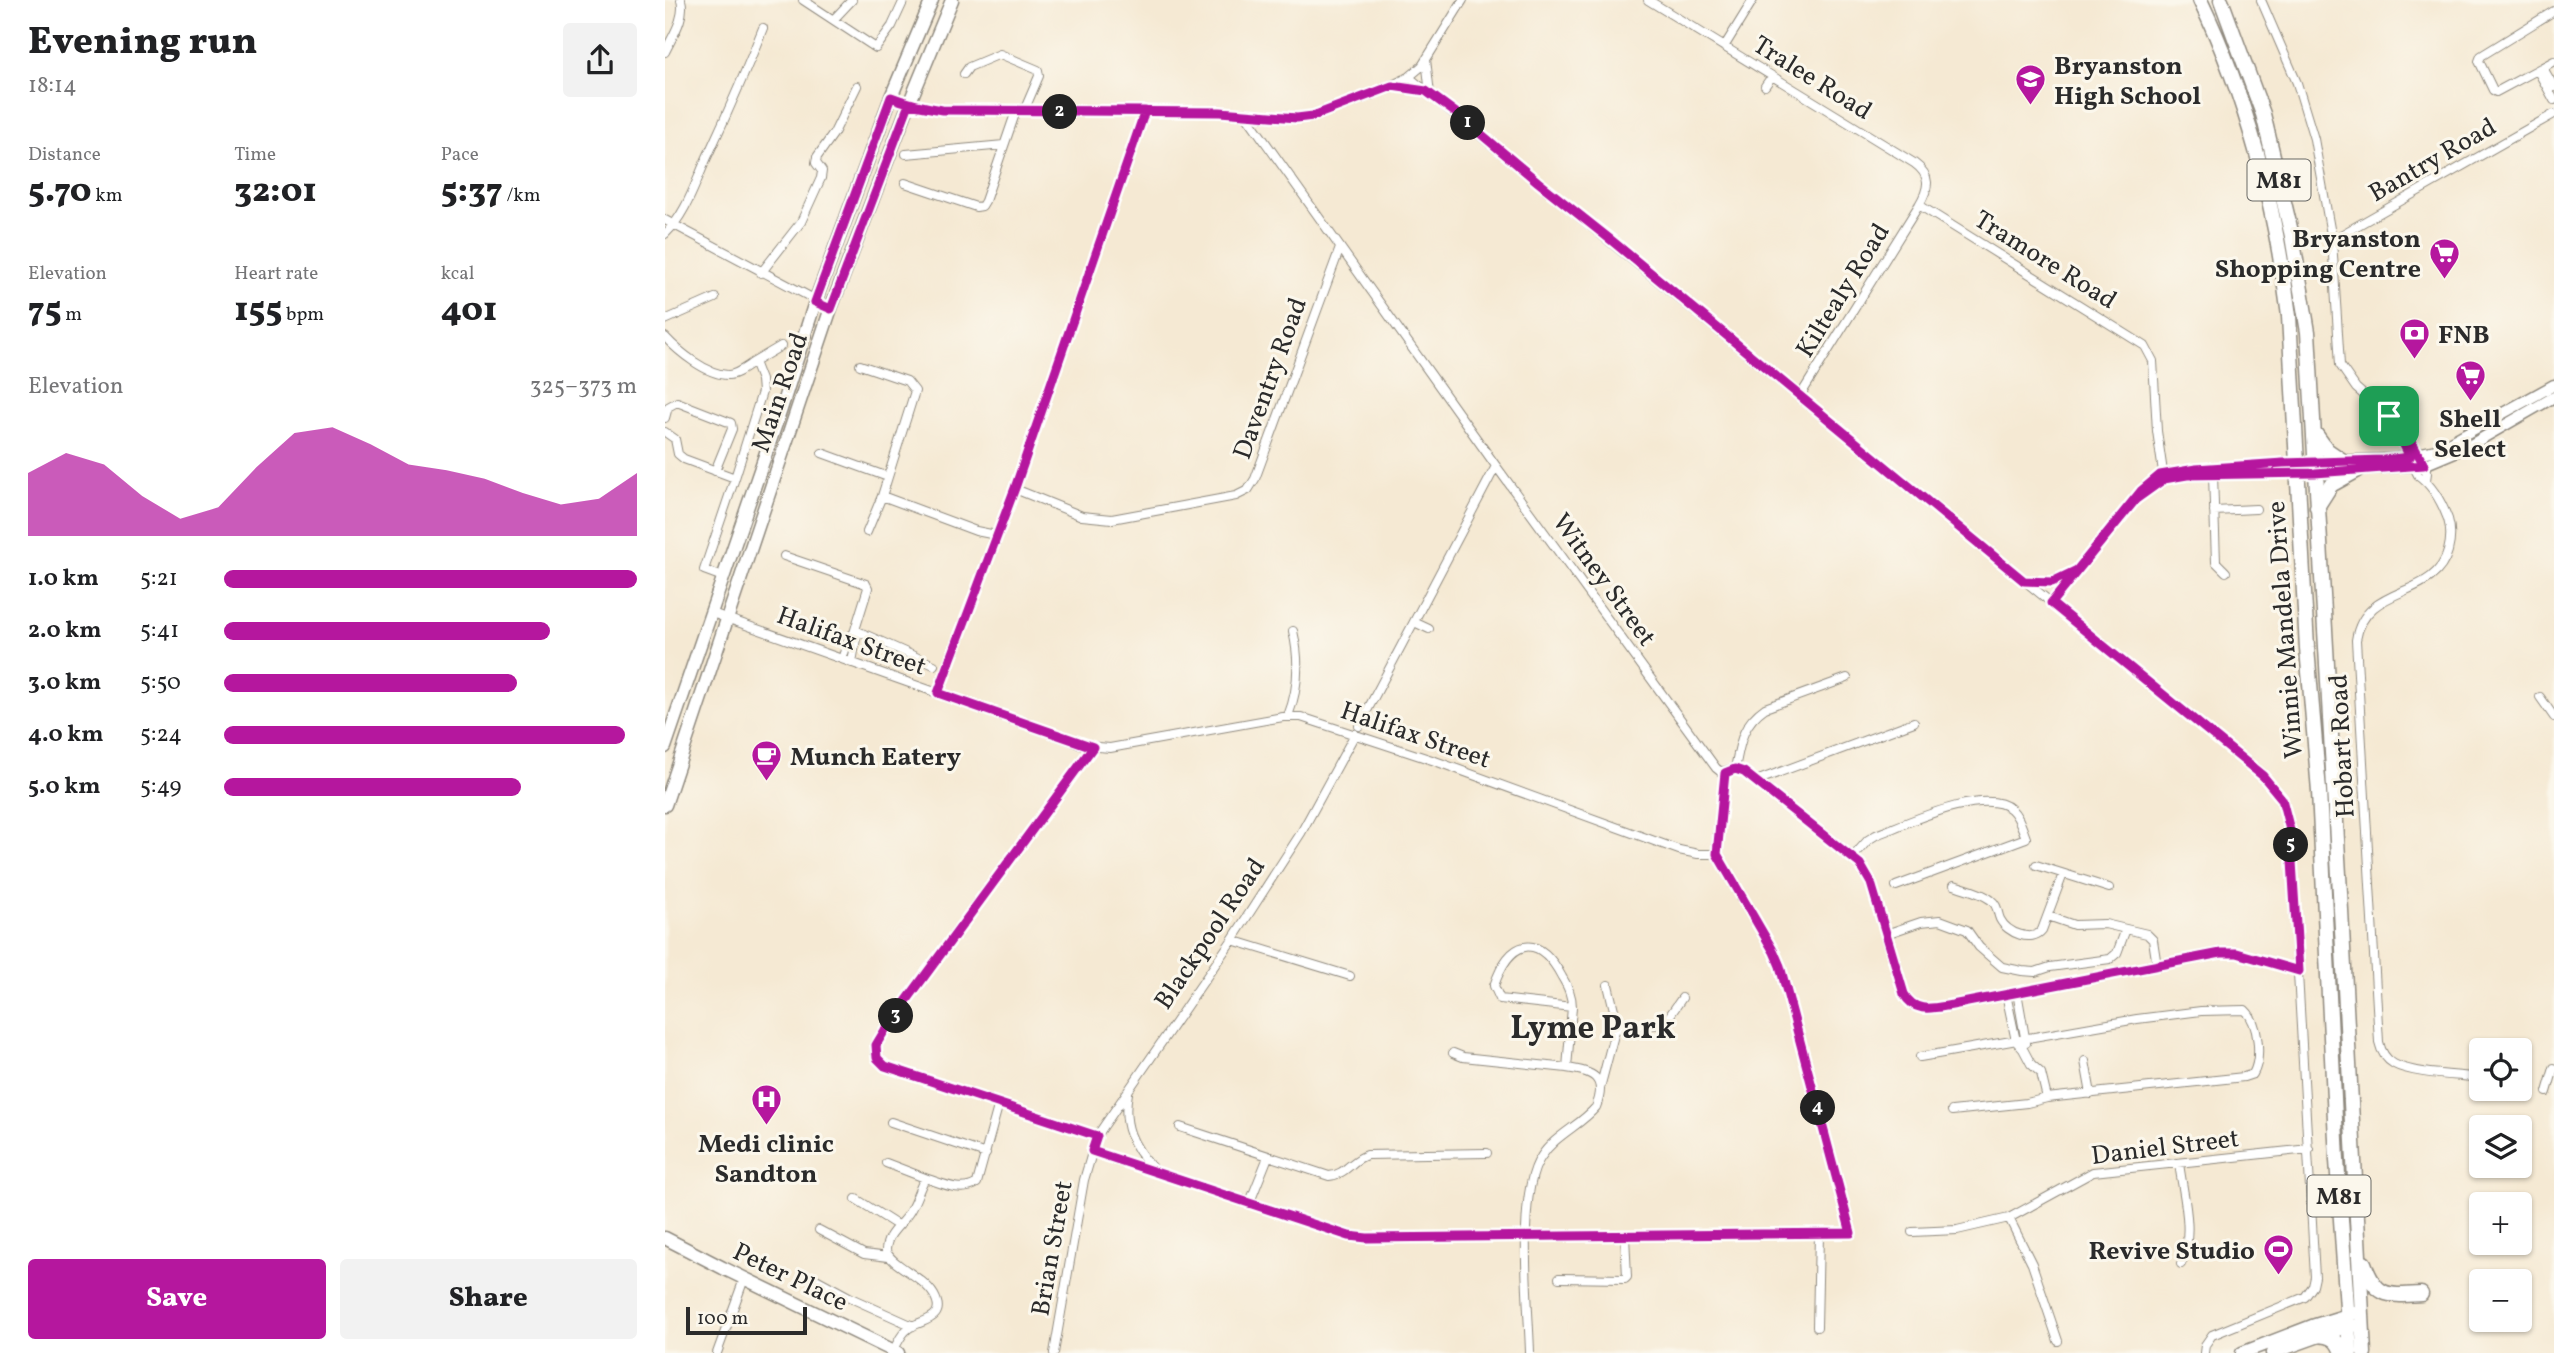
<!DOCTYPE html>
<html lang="en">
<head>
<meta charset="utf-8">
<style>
	body { margin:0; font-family:Vollkorn,serif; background:#f2f2f2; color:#202124; height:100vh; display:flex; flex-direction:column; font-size:26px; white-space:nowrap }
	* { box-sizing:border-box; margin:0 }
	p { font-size:23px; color:#757577 }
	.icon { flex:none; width:38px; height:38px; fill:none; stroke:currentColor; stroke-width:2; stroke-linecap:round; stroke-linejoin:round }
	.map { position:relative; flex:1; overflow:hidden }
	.panel { display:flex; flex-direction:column; background:#fff; width:665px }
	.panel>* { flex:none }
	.fabs { position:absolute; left:1804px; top:1038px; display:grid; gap:14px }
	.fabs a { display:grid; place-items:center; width:63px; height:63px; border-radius:7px; background:#fff; box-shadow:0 2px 5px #0004; font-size:35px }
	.scale { position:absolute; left:21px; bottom:18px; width:121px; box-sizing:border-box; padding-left:7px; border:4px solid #2b2b2b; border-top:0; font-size:19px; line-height:24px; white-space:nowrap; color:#2b2b2b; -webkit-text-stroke:5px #fbf7ec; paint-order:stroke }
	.pin { position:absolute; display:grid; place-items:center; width:60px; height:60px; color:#fff; margin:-30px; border-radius:14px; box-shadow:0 4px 10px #0006 }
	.km { position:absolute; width:35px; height:35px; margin:-18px; border-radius:50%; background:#222; color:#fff; font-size:19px; line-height:35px; text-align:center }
	.round { display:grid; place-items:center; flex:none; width:74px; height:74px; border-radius:7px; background:#f2f2f2 }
	.headline { display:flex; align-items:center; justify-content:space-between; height:119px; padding:0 28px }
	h1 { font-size:38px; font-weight:800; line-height:52px }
	.stats { display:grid; grid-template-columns:repeat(3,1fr); gap:10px; height:119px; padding:7px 28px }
	.stats div { display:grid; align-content:center }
	.stats b { font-size:35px; font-weight:800 }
	.stats small { font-size:19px; font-weight:400 }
	.stats p { font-size:19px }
	.chart { height:196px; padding:14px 28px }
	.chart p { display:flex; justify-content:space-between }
	.chart svg { width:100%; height:126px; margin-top:7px; fill:#b5179e; opacity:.7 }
	.primary-button { display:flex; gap:14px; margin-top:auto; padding:14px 28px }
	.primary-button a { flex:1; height:80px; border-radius:7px; background:#b5179e; color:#fff; font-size:28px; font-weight:800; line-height:80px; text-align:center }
	.primary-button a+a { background:#f2f2f2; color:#202124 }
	ul { padding:0 28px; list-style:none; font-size:23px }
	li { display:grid; grid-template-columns:112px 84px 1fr; align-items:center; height:52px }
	li i { height:18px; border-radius:9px; background:#b5179e }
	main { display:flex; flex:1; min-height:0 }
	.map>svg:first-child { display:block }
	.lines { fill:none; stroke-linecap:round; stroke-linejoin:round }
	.minor-casing { stroke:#908a7f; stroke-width:10 }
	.tertiary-casing { stroke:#908a7f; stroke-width:13 }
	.secondary-casing { stroke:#908a7f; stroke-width:15 }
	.primary-casing { stroke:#908a7f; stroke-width:17 }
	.minor { stroke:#fff; stroke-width:8 }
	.tertiary { stroke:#fff; stroke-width:10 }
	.secondary { stroke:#fff; stroke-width:12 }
	.primary { stroke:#fff; stroke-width:14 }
	.route-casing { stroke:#fff; stroke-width:14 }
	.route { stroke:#b5179e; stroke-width:9 }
	.labels { text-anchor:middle; stroke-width:6; stroke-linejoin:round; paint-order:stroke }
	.shield { fill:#fbf7ec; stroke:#696865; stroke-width:2 }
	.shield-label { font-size:24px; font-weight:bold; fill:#2b2b2b }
	.poi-label { font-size:26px; font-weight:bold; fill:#2b2b2b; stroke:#fbf7ec; text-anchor:start }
	.street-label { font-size:26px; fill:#2b2b2b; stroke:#fbf7ec }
	.district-label { font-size:33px; font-weight:bold; fill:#2b2b2b; stroke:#fbf7ec }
</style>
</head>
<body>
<main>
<section class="panel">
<div class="headline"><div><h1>Evening run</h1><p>18:14</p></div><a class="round"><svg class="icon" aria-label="share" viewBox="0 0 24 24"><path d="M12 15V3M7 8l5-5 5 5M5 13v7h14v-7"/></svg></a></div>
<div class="stats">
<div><p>Distance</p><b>5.70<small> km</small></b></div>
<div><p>Time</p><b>32:01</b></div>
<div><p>Pace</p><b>5:37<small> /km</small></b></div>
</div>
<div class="stats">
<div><p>Elevation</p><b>75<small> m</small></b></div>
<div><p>Heart rate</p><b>155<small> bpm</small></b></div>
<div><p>kcal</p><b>401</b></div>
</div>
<div class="chart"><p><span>Elevation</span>325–373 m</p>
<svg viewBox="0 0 160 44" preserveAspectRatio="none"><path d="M0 44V22L10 15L20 19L30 30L40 38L50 34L60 20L70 8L80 6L90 12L100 19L110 21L120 24L130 29L140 33L150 31L160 22V44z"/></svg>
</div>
<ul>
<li><b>1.0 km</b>5:21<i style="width:100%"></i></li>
<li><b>2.0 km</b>5:41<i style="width:79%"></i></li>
<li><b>3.0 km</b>5:50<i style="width:71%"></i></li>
<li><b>4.0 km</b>5:24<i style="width:97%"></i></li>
<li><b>5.0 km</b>5:49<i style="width:72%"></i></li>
</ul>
<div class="primary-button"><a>Save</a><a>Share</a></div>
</section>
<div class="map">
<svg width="1889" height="1353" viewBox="0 0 1889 1353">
	<rect width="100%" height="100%" fill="#fbf7ec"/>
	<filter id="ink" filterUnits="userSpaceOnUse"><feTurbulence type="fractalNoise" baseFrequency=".0143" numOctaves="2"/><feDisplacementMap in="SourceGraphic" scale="14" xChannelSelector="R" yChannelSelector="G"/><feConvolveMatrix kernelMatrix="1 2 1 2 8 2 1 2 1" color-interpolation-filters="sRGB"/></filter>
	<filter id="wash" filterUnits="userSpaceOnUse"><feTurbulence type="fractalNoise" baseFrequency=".00686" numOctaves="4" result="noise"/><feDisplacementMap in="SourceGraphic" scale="28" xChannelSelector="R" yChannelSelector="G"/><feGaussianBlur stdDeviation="1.57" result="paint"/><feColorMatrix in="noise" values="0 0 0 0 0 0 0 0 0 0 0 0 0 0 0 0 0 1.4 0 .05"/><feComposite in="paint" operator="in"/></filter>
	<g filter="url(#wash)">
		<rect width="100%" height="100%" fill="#f5e9d3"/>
	</g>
	<g filter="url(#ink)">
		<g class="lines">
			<defs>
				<path id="minor" d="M 138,0 L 211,48 L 227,26 L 239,0
					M 983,0 L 1249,163 C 1267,176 1264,188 1254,205 L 1135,396
					M 1596,0 L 1632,83 L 1649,139 L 1667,240 L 1675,365 L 1691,388 L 1741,432 L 1762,473 L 1761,480
					M 1889,11 L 1816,56 L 1814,61 L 1828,90 L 1831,92 L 1889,61
					M 169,19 L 187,0
					M 1059,47 L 1088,0
					M 0,52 C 7,37 21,17 16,0
					M 761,59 L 765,94
					M 1878,68 L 1889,87
					M 1873,71 L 1889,100
					M 299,74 L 304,67 L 335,54 L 373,70 L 374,76 L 359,111
					M 744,77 L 1598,776 L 1617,799 L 1625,830 L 1650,1277 L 1648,1286 L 1640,1297 L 1547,1335 L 1540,1345 L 1539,1353
					M 729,86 L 758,91
					M 1100,86 L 1107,76
					M 226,97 L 244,104 L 277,110 L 555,112 L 622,118 L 648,116 L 706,95 L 744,77 L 757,66 L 798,0
					M 581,115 L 831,466 L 1051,768 L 1056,772 L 1070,769 L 1079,772 L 1195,864 L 1206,883 L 1239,994 L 1249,1006 L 1264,1009 L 1287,1005 L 1556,953 L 1572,953 L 1634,971
					M 241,154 L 339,145
					M 240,183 L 311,207 L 317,206 L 320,201 L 351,111
					M 1254,205 L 1480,346 L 1488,361 L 1492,431 L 1499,479
					M 0,220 L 166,308
					M 0,234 C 22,214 31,180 44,153 C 63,112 81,71 98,28
					M 1667,240 L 1889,114
					M 96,273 L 136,222 L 156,178 L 157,171 L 151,163 L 152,157 L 169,133 L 192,86
					M 0,320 L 50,298
					M 0,337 C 14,352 42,375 63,375 C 72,375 81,367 89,362
					M 195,365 L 242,381 L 250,391 L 217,496
					M 1724,416 L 1753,475 C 1767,485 1777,503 1783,519 C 1786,529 1786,540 1783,551 C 1770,601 1700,582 1691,640 L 1714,1042 C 1716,1051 1720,1059 1729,1064 C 1747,1074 1794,1075 1816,1078
					M 0,418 L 3,407 L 12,402 L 66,423 L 67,429 L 50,471
					M 0,432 L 10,439 L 13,454 L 19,459 L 70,478 L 39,570 L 58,577
					M 157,453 L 223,477
					M 1548,475 L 1551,562 L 1561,572
					M 1515,476 L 1633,473
					M 70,478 L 97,392 L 96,380 L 89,362 L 116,346
					M 350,489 L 417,516 L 447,519 L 571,496 L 583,490 L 590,479 L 675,248
					M 1549,511 L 1591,509
					M 202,532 L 217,496 L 311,531 L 331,535
					M 119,556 L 201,584 L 203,588 L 189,633 L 185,636 L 177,659
					M 1359,581 L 1387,582 L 1406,573
					M 1386,602 L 1476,491 L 1495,475 L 1531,469 L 1632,462
					M 47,613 L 422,746 L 445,748 L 618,717 L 636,717 L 770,761 L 1014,850 L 1033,854 L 1051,854 L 1109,952 L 1115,966 L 1186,1233 L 702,1238 L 684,1235 L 427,1151
					M 749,622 L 764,629
					M 190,630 L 269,665
					M 187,663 L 191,638 L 189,633
					M 273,693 L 350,489 L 480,111
					M 1875,697 L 1889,717
					M 623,716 C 634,688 635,661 628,631
					M 694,726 L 831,466
					M 428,747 L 220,1029 C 211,1043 204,1055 220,1066 L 432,1136
					M 1070,769 C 1075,743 1077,724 1100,708 L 1182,678
					M 1091,781 L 1249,722
					M 1051,854 L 1060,773
					M 1187,858 L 1203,840 L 1211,835 C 1240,824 1320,786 1346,809 C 1354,816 1357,828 1361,838 L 1231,886
					M 1371,865 L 1444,888
					M 1289,885 C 1300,889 1316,892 1326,900 C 1333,905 1332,912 1335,919 C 1342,933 1367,943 1377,930 L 1398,874
					M 1383,916 L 1409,925 L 1440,924 L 1482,934 L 1488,940 L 1492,966
					M 1221,934 L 1256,922 L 1275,920 L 1302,930 L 1314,947 L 1337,967 L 1357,971 L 1370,972 L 1385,967 L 1445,959 L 1452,953 L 1461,929
					M 567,940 L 685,976
					M 1352,992 L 1361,1043
					M 1341,994 L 1351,1041 L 1358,1049 L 1366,1064 L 1376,1073 L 1382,1098
					M 950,1029 L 996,1024 L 1001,1021 L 1017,998
					M 788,1053 L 798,1057 L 902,1068
					M 1255,1057 L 1472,1019 L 1536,1011 L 1580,1010 C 1594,1023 1597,1058 1588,1074 L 1579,1077 L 1382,1098 L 1362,1103 L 1287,1111
					M 1420,1061 L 1426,1094
					M 935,1088 L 950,1031 L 950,1014 L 943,985
					M 1882,1092 L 1889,1068
					M 463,1093 C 457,1125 467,1145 488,1169
					M 226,1122 L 321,1154
					M 515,1127 L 664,1176 C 681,1175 687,1159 702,1155 L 822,1153
					M 221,1163 L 260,1178 C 254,1189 251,1201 245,1211 C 237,1225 221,1233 221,1251 C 227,1266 258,1276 269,1295 C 283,1320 255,1320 244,1328 C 236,1333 233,1343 228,1351
					M 1514,1163 C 1518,1195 1530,1232 1516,1264
					M 260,1178 C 276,1183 297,1194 312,1183 L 334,1103
					M 191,1199 L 232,1225
					M 585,1202 L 603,1157
					M 1344,1218 L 1367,1264 L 1393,1341
					M 154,1230 L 199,1254 L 223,1257
					M 1247,1232 L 1292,1230 L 1344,1218 L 1428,1172 L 1644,1149
					M 894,1278 L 960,1279 L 962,1277 L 960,1236
					M 151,1279 L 188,1299 L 248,1326
					M 1152,1327 L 1154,1234
					M 52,1353 L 79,1279
					M 389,1353 L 419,1180 L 432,1136 L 567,940 L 636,833 L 690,734
					M 865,1353 C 864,1307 851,1193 876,1157 C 890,1135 915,1126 931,1107 C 943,1077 927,1071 901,1068 L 902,1068 L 907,1007 C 907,995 903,987 897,977 C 872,930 844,941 829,986 L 835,999 L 907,1007"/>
				<path id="tertiary" d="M 1632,462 L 1728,459 L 1771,450 L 1889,385
					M 1633,473 L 1759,465 L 1802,447 L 1889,397"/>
				<path id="secondary" d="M 0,747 L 116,409 L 150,302 L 226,97 L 267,0
					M 0,805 L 166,308 L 244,104 L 287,0
					M 0,1238 L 58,1268 L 233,1353
					M 1577,1353 L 1647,1326 L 1689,1313
					M 1607,1353 L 1671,1330 L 1693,1325"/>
				<path id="primary" d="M 1535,0 C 1582,98 1611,209 1624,316 L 1642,648 L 1654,791 L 1672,1160 L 1685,1353
					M 1556,0 L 1598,114 L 1627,236 L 1643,332 L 1676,910 L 1699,1353
					M 1649,432 L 1662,450 L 1678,461
					M 1652,507 L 1666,485 L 1693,470
					M 1699,1263 C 1711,1298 1722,1296 1756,1294
					M 1653,1335 C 1667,1336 1673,1340 1677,1353"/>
			</defs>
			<use href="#minor" class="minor-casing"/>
			<use href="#tertiary" class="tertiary-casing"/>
			<use href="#secondary" class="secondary-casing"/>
			<use href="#primary" class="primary-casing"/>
			<use href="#minor" class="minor"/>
			<use href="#tertiary" class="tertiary"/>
			<use href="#secondary" class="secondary"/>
			<use href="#primary" class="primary"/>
		</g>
	</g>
	<g class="lines" filter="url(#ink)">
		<defs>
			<path id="route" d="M 1724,416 L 1745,457 L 1719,460 L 1618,463 L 1531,469 L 1495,475 L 1476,491 L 1412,570 L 1387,582 L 1359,581 L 946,240 L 873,182 L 791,113 L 761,91 L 727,86 L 648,116 L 632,118 L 555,112 L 277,110 L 244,104 L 166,309 L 150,302 L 226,97 C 243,104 259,107 277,110 L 480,111 L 350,488 L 273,693 L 428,747 L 220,1030 L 211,1045 L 212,1058 L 220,1066 L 432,1136 L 427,1151 L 684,1236 L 702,1238 L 1186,1233 L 1115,966 L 1109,952 L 1052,854 L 1060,773 L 1070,769 L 1079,772 L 1195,864 L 1206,883 L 1239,994 C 1250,1014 1268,1008 1287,1005 L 1556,953 L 1572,953 L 1634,971 L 1625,830 L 1617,799 L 1598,776 L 1386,603 L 1471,499 L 1499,479 L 1522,475 L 1650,473 L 1759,465 L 1741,432 L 1724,416"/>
		</defs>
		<use href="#route" class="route-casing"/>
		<use href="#route" class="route"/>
	</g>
	<defs>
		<symbol id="school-pin" viewBox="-11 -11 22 30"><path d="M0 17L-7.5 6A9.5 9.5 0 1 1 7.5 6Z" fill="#b5179e" stroke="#fbf7ec"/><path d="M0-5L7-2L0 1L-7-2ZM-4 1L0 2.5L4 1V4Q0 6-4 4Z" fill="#fff"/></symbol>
		<symbol id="supermarket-pin" viewBox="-11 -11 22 30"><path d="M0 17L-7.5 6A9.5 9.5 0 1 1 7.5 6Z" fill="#b5179e" stroke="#fbf7ec"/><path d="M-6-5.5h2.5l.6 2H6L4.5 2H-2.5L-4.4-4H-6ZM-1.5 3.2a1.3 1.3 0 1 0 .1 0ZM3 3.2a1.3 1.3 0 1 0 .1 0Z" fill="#fff"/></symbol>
		<symbol id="bank-pin" viewBox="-11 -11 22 30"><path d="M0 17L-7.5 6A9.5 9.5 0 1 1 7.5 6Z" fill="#b5179e" stroke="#fbf7ec"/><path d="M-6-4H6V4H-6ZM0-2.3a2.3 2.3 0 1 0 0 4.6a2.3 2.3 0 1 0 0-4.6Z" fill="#fff"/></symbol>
		<symbol id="cafe-pin" viewBox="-11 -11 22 30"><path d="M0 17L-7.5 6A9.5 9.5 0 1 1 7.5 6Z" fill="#b5179e" stroke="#fbf7ec"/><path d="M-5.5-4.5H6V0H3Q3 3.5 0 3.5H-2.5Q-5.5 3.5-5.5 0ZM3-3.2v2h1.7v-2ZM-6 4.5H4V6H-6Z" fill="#fff"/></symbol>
		<symbol id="hospital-pin" viewBox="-11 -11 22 30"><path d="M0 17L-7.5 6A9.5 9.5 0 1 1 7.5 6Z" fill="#b5179e" stroke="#fbf7ec"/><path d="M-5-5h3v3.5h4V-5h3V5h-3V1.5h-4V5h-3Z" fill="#fff"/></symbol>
		<symbol id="stadium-pin" viewBox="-11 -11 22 30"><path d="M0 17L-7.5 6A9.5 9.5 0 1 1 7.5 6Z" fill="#b5179e" stroke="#fbf7ec"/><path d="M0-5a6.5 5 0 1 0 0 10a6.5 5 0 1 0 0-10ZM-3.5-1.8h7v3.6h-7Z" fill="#fff"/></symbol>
	</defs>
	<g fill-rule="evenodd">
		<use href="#school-pin" x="1348" y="62" width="35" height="47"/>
		<use href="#supermarket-pin" x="1762" y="236" width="35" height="47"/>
		<use href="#bank-pin" x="1732" y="316" width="35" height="47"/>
		<use href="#supermarket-pin" x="1788" y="358" width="35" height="47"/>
		<use href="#cafe-pin" x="84" y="738" width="35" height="47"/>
		<use href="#hospital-pin" x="84" y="1082" width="35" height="47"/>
		<use href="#stadium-pin" x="1596" y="1232" width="35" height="47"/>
	</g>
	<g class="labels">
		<g class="shield">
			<rect x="1582.5" y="159.5" width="63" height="41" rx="5"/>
			<rect x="1642.5" y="1175.5" width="63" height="41" rx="5"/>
		</g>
		<g class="shield-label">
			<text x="1614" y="188">M81</text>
			<text x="1674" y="1204">M81</text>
		</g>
		<g class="poi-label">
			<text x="1389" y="74">Bryanston<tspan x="1389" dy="30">High School</tspan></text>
			<text x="1756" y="247" text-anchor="end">Bryanston<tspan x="1756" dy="30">Shopping Centre</tspan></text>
			<text x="1773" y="343">FNB</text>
			<text x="1805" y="427" text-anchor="middle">Shell<tspan x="1805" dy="30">Select</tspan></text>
			<text x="125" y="765">Munch Eatery</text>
			<text x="101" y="1152" text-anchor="middle">Medi clinic<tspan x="101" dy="30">Sandton</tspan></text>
			<text x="1590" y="1259" text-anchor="end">Revive Studio</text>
		</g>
		<g class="street-label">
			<text transform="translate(1148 77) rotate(32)" y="9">Tralee Road</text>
			<text transform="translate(1767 159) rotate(-30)" y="9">Bantry Road</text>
			<text transform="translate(1381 259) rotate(32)" y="9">Tramore Road</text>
			<text transform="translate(1177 290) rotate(-58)" y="9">Kiltealy Road</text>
			<text transform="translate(604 378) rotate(-70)" y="9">Daventry Road</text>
			<text transform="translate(114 392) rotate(-71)" y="9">Main Road</text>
			<text transform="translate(940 579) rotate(54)" y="9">Witney Street</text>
			<text transform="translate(1619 630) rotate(-94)" y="9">Winnie Mandela Drive</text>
			<text transform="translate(187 640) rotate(20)" y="9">Halifax Street</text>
			<text transform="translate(751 734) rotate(19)" y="9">Halifax Street</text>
			<text transform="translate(1676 746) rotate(-93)" y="9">Hobart Road</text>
			<text transform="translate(544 933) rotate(-56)" y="9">Blackpool Road</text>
			<text transform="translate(1500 1146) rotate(-7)" y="9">Daniel Street</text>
			<text transform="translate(386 1248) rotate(-80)" y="9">Brian Street</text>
			<text transform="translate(126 1276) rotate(26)" y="9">Peter Place</text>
		</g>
		<g class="district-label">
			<text x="928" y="1038">Lyme Park</text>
		</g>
	</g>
</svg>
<div class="fabs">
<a><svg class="icon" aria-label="locate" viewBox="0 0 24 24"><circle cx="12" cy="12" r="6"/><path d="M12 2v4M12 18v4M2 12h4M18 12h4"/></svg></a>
<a><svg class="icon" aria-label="layers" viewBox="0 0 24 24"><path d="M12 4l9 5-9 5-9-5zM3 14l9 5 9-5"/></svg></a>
<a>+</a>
<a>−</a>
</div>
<div class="scale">100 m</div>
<div class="pin" style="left:1724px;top:416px;background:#1e9e55"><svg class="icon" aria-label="arrive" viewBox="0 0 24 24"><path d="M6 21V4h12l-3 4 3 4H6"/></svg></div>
<b class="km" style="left:803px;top:123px">1</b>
<b class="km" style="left:395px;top:112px">2</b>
<b class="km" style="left:231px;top:1016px">3</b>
<b class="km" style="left:1153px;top:1108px">4</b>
<b class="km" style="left:1626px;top:845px">5</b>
</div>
</main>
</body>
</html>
